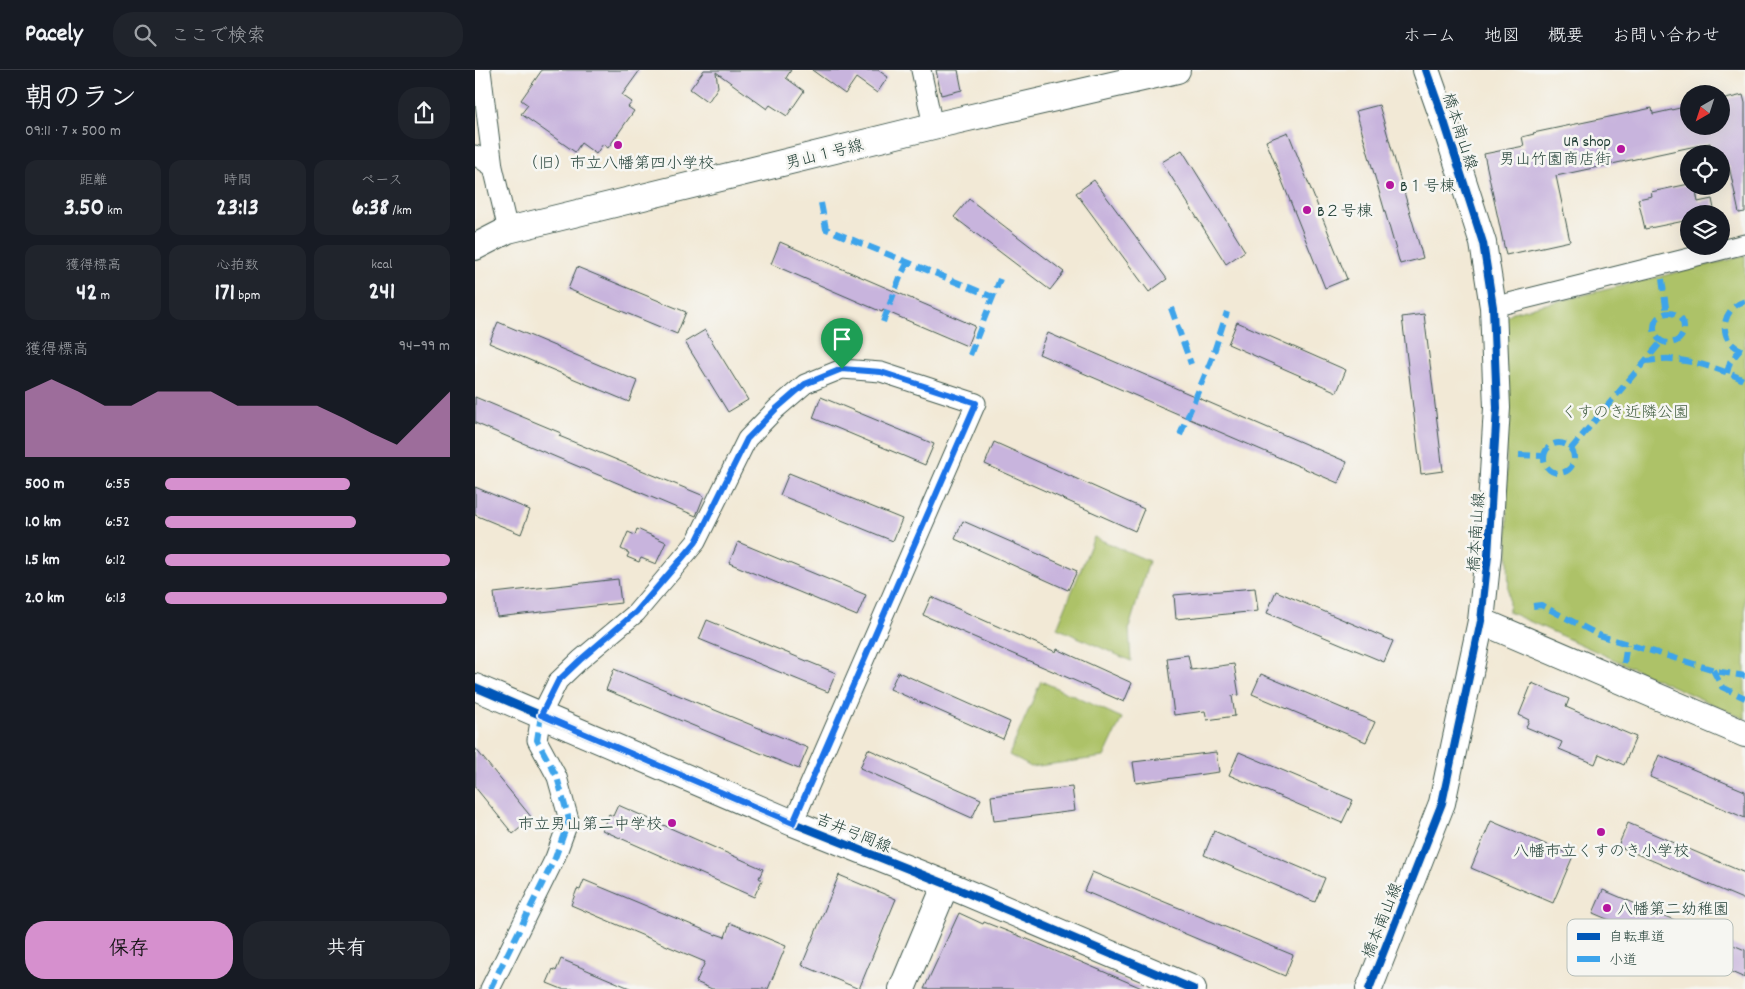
<!DOCTYPE html>
<html lang="ja">
<head>
<meta charset="utf-8">
<style>
	body { margin:0; font-family:Dekko,"Klee One",sans-serif; background:#20242c; color:#f1f3f6; height:100vh; display:flex; flex-direction:column; font-size:19px; white-space:nowrap }
	* { box-sizing:border-box; margin:0 }
	p { font-size:16px; color:#9ea1a6 }
	.icon { flex:none; width:28px; height:28px; fill:none; stroke:currentColor; stroke-width:2; stroke-linecap:round; stroke-linejoin:round }
	.map { position:relative; flex:1; overflow:hidden }
	.details { display:flex; flex-direction:column; background:#171b24; width:475px }
	.details>* { flex:none }
	.needle { width:32px; rotate:219deg }
	.controls { position:absolute; left:1205px; top:15px; display:grid; gap:10px }
	.controls a { display:grid; place-items:center; width:50px; height:50px; border-radius:50%; background:#171b24; box-shadow:0 5px 20px #0002; font-size:25px }
	.pin { position:absolute; display:grid; place-items:center; width:42px; height:42px; color:#fff; margin:-51px -21px; border-radius:50% 50% 50% 0; rotate:-45deg; box-shadow:0 0 5px #0007 }
	.pin .icon { rotate:45deg }
	.round { display:grid; place-items:center; flex:none; width:52px; height:52px; border-radius:20px; background:#20242c }
	.overview { display:flex; align-items:center; justify-content:space-between; height:85px; padding:0 25px }
	h1 { font-size:28px; font-weight:700; line-height:38px }
	.stats { display:grid; grid-template-columns:repeat(3,1fr); gap:8px; height:85px; padding:5px 25px }
	.stats div { display:grid; align-content:center; border-radius:12px; background:#20242c; text-align:center }
	.stats b { font-size:25px; font-weight:700 }
	.stats small { font-size:14px; font-weight:400 }
	.stats p { font-size:14px }
	.chart { height:140px; padding:10px 25px }
	.chart p { display:flex; justify-content:space-between }
	.chart svg { width:100%; height:90px; margin-top:5px; fill:#d690ce; opacity:.7 }
	.button { display:flex; gap:10px; margin-top:auto; padding:10px 25px }
	.button a { flex:1; height:58px; border-radius:20px; background:#d690ce; color:#111; font-size:20px; font-weight:700; line-height:58px; text-align:center }
	.button a+a { background:#20242c; color:#f1f3f6 }
	ul { padding:0 25px; list-style:none; font-size:16px }
	li { display:grid; grid-template-columns:80px 60px 1fr; align-items:center; height:38px }
	li i { height:12px; border-radius:6px; background:#d690ce }
	header { display:flex; align-items:center; gap:30px; box-sizing:border-box; height:70px; padding:0 25px; background:#171b24; border-bottom:1px solid #363941 }
	header strong { font-size:24px }
	nav { display:flex; gap:28px; margin-inline-start:auto; font-size:18px }
	.search { width:350px; height:45px; background:#20242c; display:flex; align-items:center; gap:12px; box-sizing:border-box; padding:0 18px; border-radius:20px; color:#9ea1a6; font-size:19px }
	main { display:flex; flex:1; min-height:0 }
	.map>svg:first-child { display:block }
	.green { fill:#adc267; stroke:#66804e }
	.building { fill:#c8b4dd }
	.lines { fill:none; stroke-linecap:round; stroke-linejoin:round }
	.street-casing { stroke:#3f574c; stroke-width:21 }
	.secondary-casing { stroke:#3f574c; stroke-width:28 }
	.street { stroke:#fff; stroke-width:19 }
	.secondary { stroke:#fff; stroke-width:26 }
	.quiet { stroke:#3da4eb; stroke-width:6; stroke-dasharray:12 6; stroke-linecap:butt }
	.cycleway-casing { stroke:#f6f6f2; stroke-width:11 }
	.cycleway { stroke:#0057b8; stroke-width:8 }
	.route-casing { stroke:#fff; stroke-width:10 }
	.route { stroke:#1a73e8; stroke-width:6 }
	.poi-dot { fill:#b5179e; stroke:#f6f6f2; stroke-width:2 }
	.labels { text-anchor:middle; stroke-width:5; stroke-linejoin:round; paint-order:stroke }
	.street-label { font-size:16px; fill:#1f3d34; stroke:#f6f6f2 }
	.poi-label { font-size:16px; fill:#1f3d34; stroke:#f6f6f2; text-anchor:start }
	.park-label { font-size:16px; fill:#425e41; stroke:#f6f6f2 }
	.key { fill:#f6f6f2; stroke:#b6beb9; stroke-width:1 }
	.key-label { font-size:14px; fill:#1f3d34 }
</style>
</head>
<body>
<header>
<strong>Pacely</strong>
<div class="search"><svg class="icon" aria-label="search" viewBox="0 0 24 24"><circle cx="10" cy="10" r="6"/><path d="M15 15l6 6"/></svg>ここで検索</div>
<nav><a>ホーム</a><a>地図</a><a>概要</a><a>お問い合わせ</a></nav>
</header>
<main>
<section class="details">
<div class="overview"><div><h1>朝のラン</h1><p>09:11 · 7 × 500 m</p></div><a class="round"><svg class="icon" aria-label="share" viewBox="0 0 24 24"><path d="M12 15V3M7 8l5-5 5 5M5 13v7h14v-7"/></svg></a></div>
<div class="stats">
<div><p>距離</p><b>3.50<small> km</small></b></div>
<div><p>時間</p><b>23:13</b></div>
<div><p>ペース</p><b>6:38<small> /km</small></b></div>
</div>
<div class="stats">
<div><p>獲得標高</p><b>42<small> m</small></b></div>
<div><p>心拍数</p><b>171<small> bpm</small></b></div>
<div><p>kcal</p><b>241</b></div>
</div>
<div class="chart"><p><span>獲得標高</span>94–99 m</p>
<svg viewBox="0 0 160 44" preserveAspectRatio="none"><path d="M0 44V12L10 6L20 12L30 19L40 19L50 12L60 12L70 12L80 19L90 19L100 19L110 19L120 25L130 32L140 38L150 25L160 12V44z"/></svg>
</div>
<ul>
<li><b>500 m</b>6:55<i style="width:65%"></i></li>
<li><b>1.0 km</b>6:52<i style="width:67%"></i></li>
<li><b>1.5 km</b>6:12<i style="width:100%"></i></li>
<li><b>2.0 km</b>6:13<i style="width:99%"></i></li>
</ul>
<div class="button"><a>保存</a><a>共有</a></div>
</section>
<div class="map">
<svg width="1270" height="919" viewBox="0 0 1270 919">
	<rect width="100%" height="100%" fill="#f6f6f2"/>
	<filter id="ink" filterUnits="userSpaceOnUse"><feTurbulence type="fractalNoise" baseFrequency=".02" numOctaves="2"/><feDisplacementMap in="SourceGraphic" scale="10" xChannelSelector="R" yChannelSelector="G"/><feConvolveMatrix kernelMatrix="1 2 1 2 8 2 1 2 1" color-interpolation-filters="sRGB"/></filter>
	<filter id="wash" filterUnits="userSpaceOnUse"><feTurbulence type="fractalNoise" baseFrequency=".0096" numOctaves="4" result="noise"/><feDisplacementMap in="SourceGraphic" scale="20" xChannelSelector="R" yChannelSelector="G"/><feGaussianBlur stdDeviation="1.12" result="paint"/><feColorMatrix in="noise" values="0 0 0 0 0 0 0 0 0 0 0 0 0 0 0 0 0 1.4 0 .05"/><feComposite in="paint" operator="in"/></filter>
	<g filter="url(#wash)">
		<rect width="100%" height="100%" fill="#f2e9d6"/>
		<path class="green" d="M 1270,186 L 1270,649 L 1034,542 L 1029,248 L 1038,242 Z
			M 619,467 L 674,491 L 654,558 L 656,591 L 582,558 Z
			M 566,611 L 647,648 L 629,687 L 556,697 L 534,685 Z"/>
		<g id="blocks">
			<path class="building" d="M 67,0 L 165,0 L 147,25 L 157,32 L 153,37 L 159,41 L 133,78 L 128,74 L 121,84 L 106,73 L 100,82 L 46,44 L 53,35 L 46,30 Z
				M 229,0 L 316,0 L 311,8 L 329,21 L 312,46 L 295,35 L 292,39 L 241,2 L 243,17 L 233,32 L 215,19 Z
				M 337,0 L 403,0 L 413,7 L 402,23 L 381,8 L 370,24 Z
				M 461,0 L 483,0 L 487,20 L 466,25 Z
				M 1268,25 L 1270,33 L 1270,142 L 1264,143 L 1254,96 L 1246,97 L 1246,84 L 1237,84 L 1235,73 L 1081,106 L 1095,171 L 1031,185 L 1009,84 L 1049,76 L 1047,67 L 1059,64 L 1058,63 L 1177,38 L 1178,44 L 1214,36 L 1214,56 L 1246,56 L 1246,30 Z
				M 904,35 L 948,188 L 925,194 L 881,41 Z
				M 813,62 L 872,209 L 850,218 L 791,71 Z
				M 707,80 L 770,181 L 751,194 L 687,92 Z
				M 619,110 L 692,209 L 674,222 L 601,123 Z
				M 1214,114 L 1214,116 L 1220,116 L 1223,132 L 1237,129 L 1240,144 L 1214,144 L 1214,150 L 1170,159 L 1163,129 L 1177,126 L 1176,122 Z
				M 494,129 L 589,202 L 575,220 L 479,147 Z
				M 305,172 L 500,256 L 492,276 L 408,240 L 407,242 L 296,194 Z
				M 102,197 L 211,242 L 202,264 L 93,219 Z
				M 949,244 L 968,401 L 946,404 L 927,247 Z
				M 23,252 L 162,311 L 154,332 L 14,273 Z
				M 762,252 L 871,300 L 862,322 L 753,274 Z
				M 230,260 L 273,330 L 253,342 L 210,272 Z
				M 573,263 L 872,392 L 863,413 L 564,284 Z
				M 0,327 L 86,363 L 84,366 L 229,426 L 221,446 L 0,353 Z
				M 346,327 L 459,374 L 450,395 L 338,348 Z
				M 519,372 L 669,439 L 660,461 L 510,394 Z
				M 314,403 L 427,449 L 418,471 L 305,425 Z
				M 0,417 L 55,440 L 46,464 L 0,445 Z
				M 488,451 L 602,501 L 593,520 L 480,469 Z
				M 162,459 L 191,472 L 181,494 L 166,488 L 164,492 L 152,487 L 154,483 L 146,479 L 153,462 L 160,465 Z
				M 263,472 L 391,525 L 382,546 L 254,493 Z
				M 143,509 L 146,533 L 22,547 L 19,523 Z
				M 780,518 L 783,541 L 701,549 L 699,525 Z
				M 801,521 L 918,571 L 909,592 L 792,543 Z
				M 456,527 L 581,582 L 582,579 L 657,613 L 649,632 L 448,545 Z
				M 232,550 L 361,603 L 353,622 L 224,569 Z
				M 713,585 L 716,600 L 759,594 L 764,625 L 757,626 L 760,646 L 732,650 L 730,641 L 699,645 L 692,588 Z
				M 139,599 L 333,678 L 324,699 L 131,620 Z
				M 423,602 L 535,652 L 528,669 L 415,619 Z
				M 786,604 L 900,652 L 891,672 L 777,624 Z
				M 1057,613 L 1094,629 L 1091,637 L 1161,667 L 1149,695 L 1124,684 L 1120,694 L 1084,679 L 1087,672 L 1051,657 L 1054,650 L 1044,645 Z
				M 0,678 L 57,748 L 38,764 L 0,717 Z
				M 393,679 L 506,729 L 497,748 L 385,698 Z
				M 741,682 L 744,702 L 661,713 L 658,692 Z
				M 764,682 L 878,730 L 867,753 L 754,705 Z
				M 1184,685 L 1270,721 L 1270,748 L 1175,707 Z
				M 597,717 L 600,741 L 519,751 L 516,726 Z
				M 143,735 L 288,799 L 284,808 L 287,810 L 279,827 L 127,760 L 134,744 L 138,746 Z
				M 1016,751 L 1098,786 L 1078,833 L 996,798 Z
				M 1153,753 L 1270,803 L 1270,830 L 1143,776 Z
				M 739,761 L 850,808 L 840,832 L 729,785 Z
				M 617,802 L 818,885 L 810,906 L 609,821 Z
				M 364,805 L 421,829 L 384,919 L 327,895 Z
				M 109,810 L 241,865 L 241,864 L 250,867 L 255,853 L 311,876 L 293,919 L 237,919 L 221,912 L 230,892 L 96,835 L 102,819 L 105,820 Z
				M 1128,820 L 1270,880 L 1270,908 L 1118,843 Z
				M 484,843 L 508,854 L 509,852 L 557,871 L 669,919 L 449,919 Z
				M 86,889 L 157,919 L 87,919 L 72,913 L 78,899 L 81,901 Z"/>
		</g>
	</g>
	<g filter="url(#ink)">
		<use href="#blocks" fill-opacity="0" stroke="#3f574c" stroke-width="1"/>
		<g class="lines">
			<defs>
				<path id="street" d="M 6,0 L 18,97 L 33,160
					M 446,0 L 458,56
					M 0,85 L 18,97
					M 1018,237 L 1270,174
					M 15,919 L 80,788 L 94,750 L 82,707 L 62,670 L 66,645 L 83,611 L 105,590 L 161,543 L 221,472 L 272,369 L 301,339 L 330,314 L 367,299 L 406,302 L 501,333 L 318,753"/>
				<path id="secondary" d="M 0,177 L 33,160 L 458,56 L 702,0
					M 1006,551 L 1270,664
					M 0,617 L 318,753 L 471,814 L 718,919
					M 427,919 L 471,814
					M 894,919 L 967,733 L 1006,551 L 1013,485 L 1022,338 L 1018,237 L 1008,173 L 969,51 L 951,0"/>
			</defs>
			<use href="#street" class="street-casing"/>
			<use href="#secondary" class="secondary-casing"/>
			<use href="#street" class="street"/>
			<use href="#secondary" class="secondary"/>
			<path class="quiet" d="M 346,133 L 351,159 L 518,227
				M 1187,209 L 1192,244
				M 1270,231 C 1244,239 1242,274 1270,281
				M 696,238 L 716,294
				M1179 258a15 15 0 1 1 30 0a15 15 0 1 1-30 0Z
				M 408,252 L 426,205 L 433,192
				M 495,285 L 525,209
				M 1169,291 C 1177,291 1187,288 1196,289 C 1219,291 1251,300 1270,311
				M 1252,303 L 1255,292 L 1265,280
				M 705,365 L 737,288 L 752,242
				M1069 388a15 15 0 1 1 30 0a15 15 0 1 1-30 0Z
				M 1095,380 L 1187,271
				M 1044,385 L 1069,386
				M 1058,536 L 1066,535 L 1126,566 L 1246,602 L 1270,606
				M 1149,593 L 1152,574
				M 1238,600 L 1247,617 L 1270,628
				M 15,919 L 80,788 L 94,750 L 82,707 L 62,670 L 66,645 L 83,611 L 105,590 L 161,543 L 221,472 L 272,369 L 301,339 L 330,314 L 367,299 L 406,302 L 501,333"/>
			<defs>
				<path id="cycleway" d="M 0,617 L 318,753 L 471,814 L 718,919
					M 894,919 L 967,733 L 1006,551 L 1013,485 L 1022,338 L 1018,237 L 1008,173 L 969,51 L 951,0"/>
			</defs>
			<use href="#cycleway" class="cycleway-casing"/>
			<use href="#cycleway" class="cycleway"/>
		</g>
	</g>
	<g class="lines" filter="url(#ink)">
		<defs>
			<path id="route" d="M 367,299 L 406,302 L 501,333 L 318,753 L 66,645 L 83,611 L 105,590 L 161,542 L 221,472 L 272,369 L 301,339 L 330,314 Z"/>
		</defs>
		<use href="#route" class="route-casing"/>
		<use href="#route" class="route"/>
	</g>
	<g class="poi-dot">
		<circle cx="143" cy="75" r="5"/>
		<circle cx="1146" cy="79" r="5"/>
		<circle cx="915" cy="115" r="5"/>
		<circle cx="832" cy="140" r="5"/>
		<circle cx="197" cy="753" r="5"/>
		<circle cx="1126" cy="762" r="5"/>
		<circle cx="1132" cy="838" r="5"/>
	</g>
	<g class="labels">
		<g class="street-label">
			<text transform="translate(986 61) rotate(72)" y="6">橋本南山線</text>
			<text transform="translate(349 83) rotate(-14)" y="6">男山１号線</text>
			<text transform="translate(1000 462) rotate(-86)" y="6">橋本南山線</text>
			<text transform="translate(379 762) rotate(22)" y="6">吉井弓岡線</text>
			<text transform="translate(906 850) rotate(-68)" y="6">橋本南山線</text>
		</g>
		<g class="poi-label">
			<text x="1136" y="76" text-anchor="end">UR shop<tspan x="1136" dy="18">男山竹園商店街</tspan></text>
			<text x="143" y="98" text-anchor="middle">（旧）市立八幡第四小学校</text>
			<text x="925" y="121">B１号棟</text>
			<text x="842" y="146">B２号棟</text>
			<text x="187" y="759" text-anchor="end">市立男山第二中学校</text>
			<text x="1126" y="786" text-anchor="middle">八幡市立くすのき小学校</text>
			<text x="1142" y="844">八幡第二幼稚園</text>
		</g>
		<g class="park-label">
			<text x="1150" y="347">くすのき近隣公園</text>
		</g>
	</g>
	<rect x="1092" y="849" width="166" height="57" rx="8" class="key"/>
	<rect x="1102" y="863" width="23" height="7" fill="#0057b8"/>
	<rect x="1102" y="886" width="23" height="6" fill="#3da4eb"/>
	<g class="key-label">
		<text x="1134" y="871">自転車道</text>
		<text x="1134" y="894">小道</text>
	</g>
</svg>
<div class="controls">
<a><svg class="needle" viewBox="-14 -14 28 28"><path d="M0-13l5 13h-10z" fill="#e53935"/><path d="M0 13l5-13h-10z" fill="#9ea1a6"/></svg></a>
<a><svg class="icon" aria-label="locate" viewBox="0 0 24 24"><circle cx="12" cy="12" r="6"/><path d="M12 2v4M12 18v4M2 12h4M18 12h4"/></svg></a>
<a><svg class="icon" aria-label="layers" viewBox="0 0 24 24"><path d="M12 4l9 5-9 5-9-5zM3 14l9 5 9-5"/></svg></a>
</div>
<div class="pin" style="left:367px;top:299px;background:#1e9e55"><svg class="icon" aria-label="arrive" viewBox="0 0 24 24"><path d="M6 21V4h12l-3 4 3 4H6"/></svg></div>
</div>
</main>
</body>
</html>
